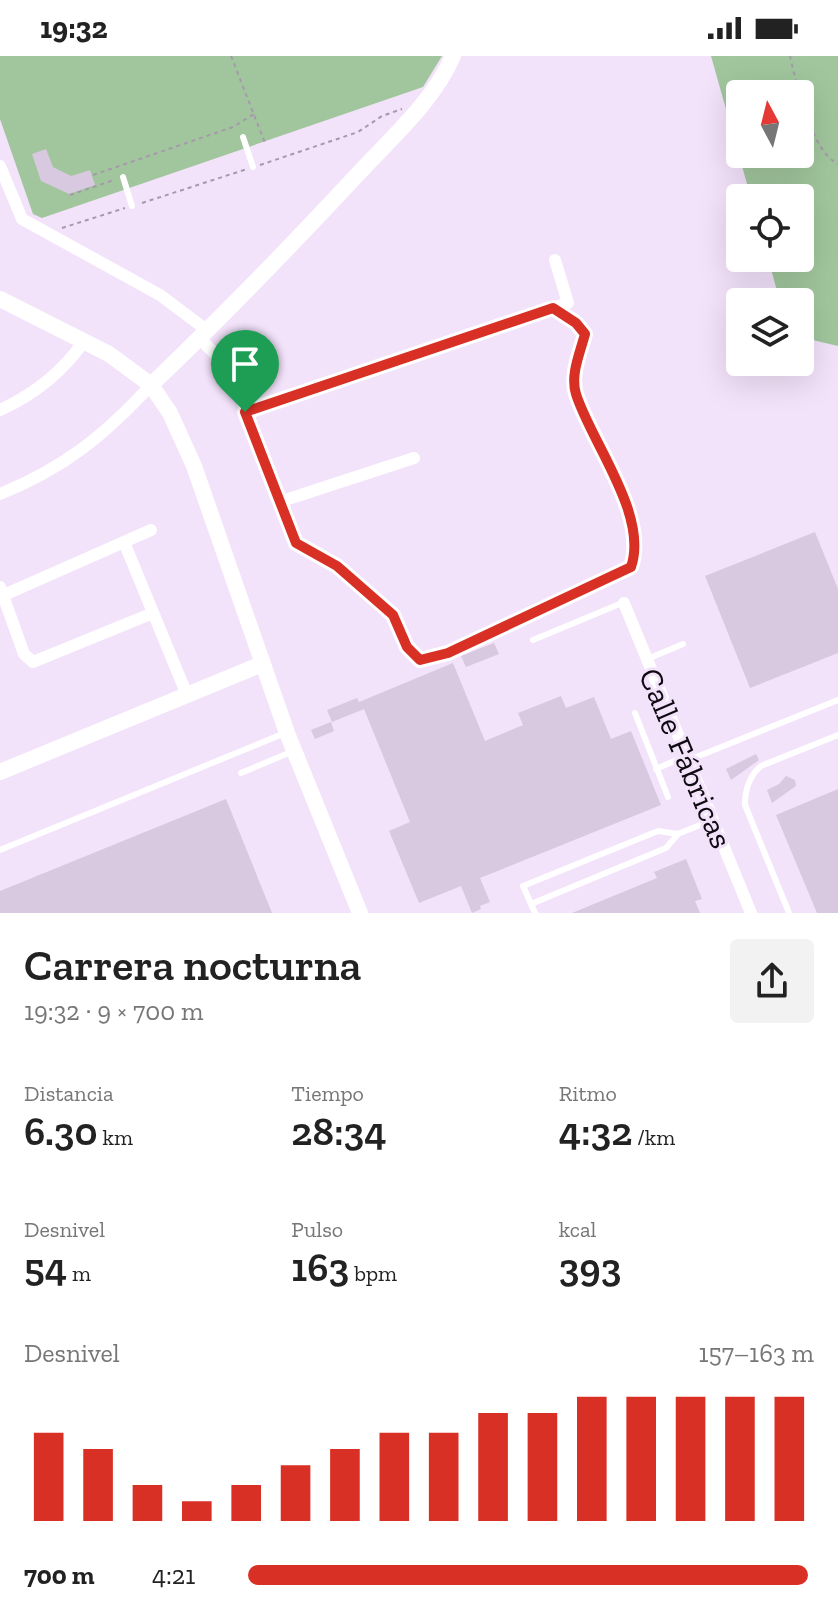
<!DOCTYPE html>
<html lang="es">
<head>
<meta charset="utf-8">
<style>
	body { margin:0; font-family:"Zilla Slab",serif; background:#f2f2f2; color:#222; height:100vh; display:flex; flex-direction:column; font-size:30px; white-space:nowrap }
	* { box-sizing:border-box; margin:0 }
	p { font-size:26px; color:#767676 }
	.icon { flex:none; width:44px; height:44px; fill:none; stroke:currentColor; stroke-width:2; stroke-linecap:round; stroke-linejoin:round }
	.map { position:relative; height:857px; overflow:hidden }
	.panel { display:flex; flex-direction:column; background:#fff; flex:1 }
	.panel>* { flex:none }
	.needle { width:52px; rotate:353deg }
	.buttons { position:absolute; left:726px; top:24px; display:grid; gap:16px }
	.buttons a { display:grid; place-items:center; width:88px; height:88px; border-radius:8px; background:#fff; box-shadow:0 8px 32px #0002; font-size:40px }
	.pin { position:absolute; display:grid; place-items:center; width:68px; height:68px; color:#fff; margin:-82px -34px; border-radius:50% 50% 50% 0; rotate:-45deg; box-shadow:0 0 8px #0007 }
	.pin .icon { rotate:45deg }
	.round { display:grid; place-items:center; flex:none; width:84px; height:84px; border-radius:8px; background:#f2f2f2 }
	.summary { display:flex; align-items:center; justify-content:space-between; height:136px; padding:0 24px }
	h1 { font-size:44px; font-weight:600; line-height:60px }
	.metrics { display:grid; grid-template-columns:repeat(3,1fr); gap:12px; height:136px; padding:8px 24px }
	.metrics div { display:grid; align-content:center }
	.metrics b { font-size:40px; font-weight:600 }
	.metrics small { font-size:22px; font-weight:400 }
	.metrics p { font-size:22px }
	.chart { height:224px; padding:16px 24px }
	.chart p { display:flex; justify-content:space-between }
	.chart svg { width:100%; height:144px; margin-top:8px; stroke:#d93025; stroke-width:6 }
	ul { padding:0 24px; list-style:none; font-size:26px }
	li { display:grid; grid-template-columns:128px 96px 1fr; align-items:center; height:60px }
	li i { height:20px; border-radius:10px; background:#d93025 }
	.status { display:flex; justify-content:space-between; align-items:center; height:56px; padding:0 40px; background:#fff; direction:ltr }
	.status svg { height:22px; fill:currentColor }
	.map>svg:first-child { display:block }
	.green { fill:#a1c69d; fill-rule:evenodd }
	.building { fill:#d8c8e0 }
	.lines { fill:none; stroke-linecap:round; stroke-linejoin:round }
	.path { stroke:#a599ab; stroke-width:2; stroke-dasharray:4 4; stroke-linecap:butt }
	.service { stroke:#fff; stroke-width:6 }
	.minor { stroke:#fff; stroke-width:12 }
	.tertiary { stroke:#fff; stroke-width:16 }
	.route-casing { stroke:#fff; stroke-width:16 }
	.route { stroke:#d93025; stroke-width:10 }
	.labels { text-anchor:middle; stroke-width:6; stroke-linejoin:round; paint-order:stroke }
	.street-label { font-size:32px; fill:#0f0a11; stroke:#f2e2fa }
</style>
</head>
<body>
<div class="status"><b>19:32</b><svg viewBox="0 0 49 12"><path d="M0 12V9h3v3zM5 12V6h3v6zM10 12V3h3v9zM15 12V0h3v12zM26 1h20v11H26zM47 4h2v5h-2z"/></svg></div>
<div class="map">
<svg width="838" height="857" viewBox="0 0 838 857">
	<rect width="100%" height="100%" fill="#f2e2fa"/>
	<path class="green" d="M 0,0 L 442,0 L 423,31 L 42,162 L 33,158 L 0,63 Z
		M 711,0 L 838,0 L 838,290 L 800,281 L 800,246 L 780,246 L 768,202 L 800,202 L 800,142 L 751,142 ZM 740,38 L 800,38 L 800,98 L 740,98 Z"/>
	<path class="building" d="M 46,93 L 53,111 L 71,120 L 90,114 L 95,129 L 69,138 L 41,125 L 32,98 Z
		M 815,476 L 838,533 L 838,597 L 750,632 L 705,520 Z
		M 494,587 L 499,598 L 466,611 L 461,600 Z
		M 453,607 L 485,685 L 523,669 L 518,657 L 561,640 L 566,652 L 594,641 L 611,683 L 631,675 L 661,749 L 480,822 L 490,846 L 480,850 L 481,853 L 472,857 L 461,830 L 419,847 L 389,775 L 410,766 L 364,653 L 332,666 L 327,654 L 357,642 L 359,646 Z
		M 331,666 L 334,675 L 315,683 L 311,674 Z
		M 756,698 L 759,704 L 731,724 L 726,713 Z
		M 786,720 L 795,724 L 796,730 L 772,747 L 767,734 L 779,728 Z
		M 838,733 L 838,857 L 817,857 L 776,759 Z
		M 226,743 L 272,857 L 0,857 L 0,835 Z
		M 686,803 L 702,843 L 695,845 L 700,857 L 572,857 L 657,822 L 654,816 Z"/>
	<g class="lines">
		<path class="path" d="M 231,0 L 265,87
			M 790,0 C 797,30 811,95 838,108
			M 260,109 L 358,76 L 382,60 L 402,53
			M 93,119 L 233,71 L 254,58
			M 70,139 L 114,124
			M 142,147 L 247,113
			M 62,172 L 125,152
			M 308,494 C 335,509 376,535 394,561 C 405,576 404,594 420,604 L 448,597 L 631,511 C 649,458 591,386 576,338 C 570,319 580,297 585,278 L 566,260"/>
		<path class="service" d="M 243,81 L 253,111
			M 123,121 L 132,150
			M 533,584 L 622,547
			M 645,604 L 683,588
			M 635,657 L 668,741
			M 689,704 L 838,644
			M 656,713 L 686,700
			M 241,717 L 291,696
			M 0,794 L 285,677
			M 531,848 L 666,792 L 678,778
			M 535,857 L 523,830 L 658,775 L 678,778 L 712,764
			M 789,857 L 745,749 C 745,733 749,720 761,710 L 838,679"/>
		<path class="minor" d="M 0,110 L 22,163 L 160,239 L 208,275
			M 200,283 L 230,313 L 296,487
			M 0,354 C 35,338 62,317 84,285
			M 245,356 L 568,247 L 555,204
			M 0,438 C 64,412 104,380 151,329
			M 279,446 L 414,402
			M 124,486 L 187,639
			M 0,531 L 24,598 L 33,606 L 153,557
			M 4,539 L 151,474
			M 624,547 L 751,857"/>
		<path class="tertiary" d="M 0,243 L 109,298 L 151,329 L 170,357 L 194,410 L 287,677 L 360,857
			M 151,329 C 222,261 290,191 357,119 C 391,82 433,46 453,0
			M 0,716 L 262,608"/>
	</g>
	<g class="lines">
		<defs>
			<path id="route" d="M 553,252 L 576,267 L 585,278 C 580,297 570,319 576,338 C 591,386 649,459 631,511 L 448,597 L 420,604 L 407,591 L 393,559 L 337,510 L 296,487 L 245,356 Z"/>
		</defs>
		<use href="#route" class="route-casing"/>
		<use href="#route" class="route"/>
	</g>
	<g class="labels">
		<g class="street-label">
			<text transform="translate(686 702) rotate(67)" y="11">Calle Fábricas</text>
		</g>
	</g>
</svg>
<div class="buttons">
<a><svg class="needle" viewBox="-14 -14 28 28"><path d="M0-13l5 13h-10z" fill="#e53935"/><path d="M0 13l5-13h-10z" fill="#767676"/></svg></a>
<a><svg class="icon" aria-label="locate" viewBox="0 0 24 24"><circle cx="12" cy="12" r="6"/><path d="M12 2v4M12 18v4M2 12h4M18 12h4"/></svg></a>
<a><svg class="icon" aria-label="layers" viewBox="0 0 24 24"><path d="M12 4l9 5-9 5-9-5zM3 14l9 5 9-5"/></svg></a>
</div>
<div class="pin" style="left:245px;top:356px;background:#1e9e55"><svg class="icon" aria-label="arrive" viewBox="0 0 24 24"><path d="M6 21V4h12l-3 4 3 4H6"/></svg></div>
</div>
<section class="panel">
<div class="summary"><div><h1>Carrera nocturna</h1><p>19:32 · 9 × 700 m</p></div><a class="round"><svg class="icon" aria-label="share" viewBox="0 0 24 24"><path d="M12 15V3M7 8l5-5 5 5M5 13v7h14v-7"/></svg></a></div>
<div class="metrics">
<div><p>Distancia</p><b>6.30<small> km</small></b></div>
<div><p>Tiempo</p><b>28:34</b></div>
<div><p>Ritmo</p><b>4:32<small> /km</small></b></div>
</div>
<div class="metrics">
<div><p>Desnivel</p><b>54<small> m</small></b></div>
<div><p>Pulso</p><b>163<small> bpm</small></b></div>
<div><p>kcal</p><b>393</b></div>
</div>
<div class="chart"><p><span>Desnivel</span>157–163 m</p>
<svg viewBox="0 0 160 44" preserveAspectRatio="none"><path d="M5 44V17M15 44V22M25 44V33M35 44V38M45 44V33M55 44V27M65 44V22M75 44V17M85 44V17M95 44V11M105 44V11M115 44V6M125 44V6M135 44V6M145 44V6M155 44V6"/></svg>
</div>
<ul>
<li><b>700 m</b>4:21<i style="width:99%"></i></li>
</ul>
</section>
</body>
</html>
